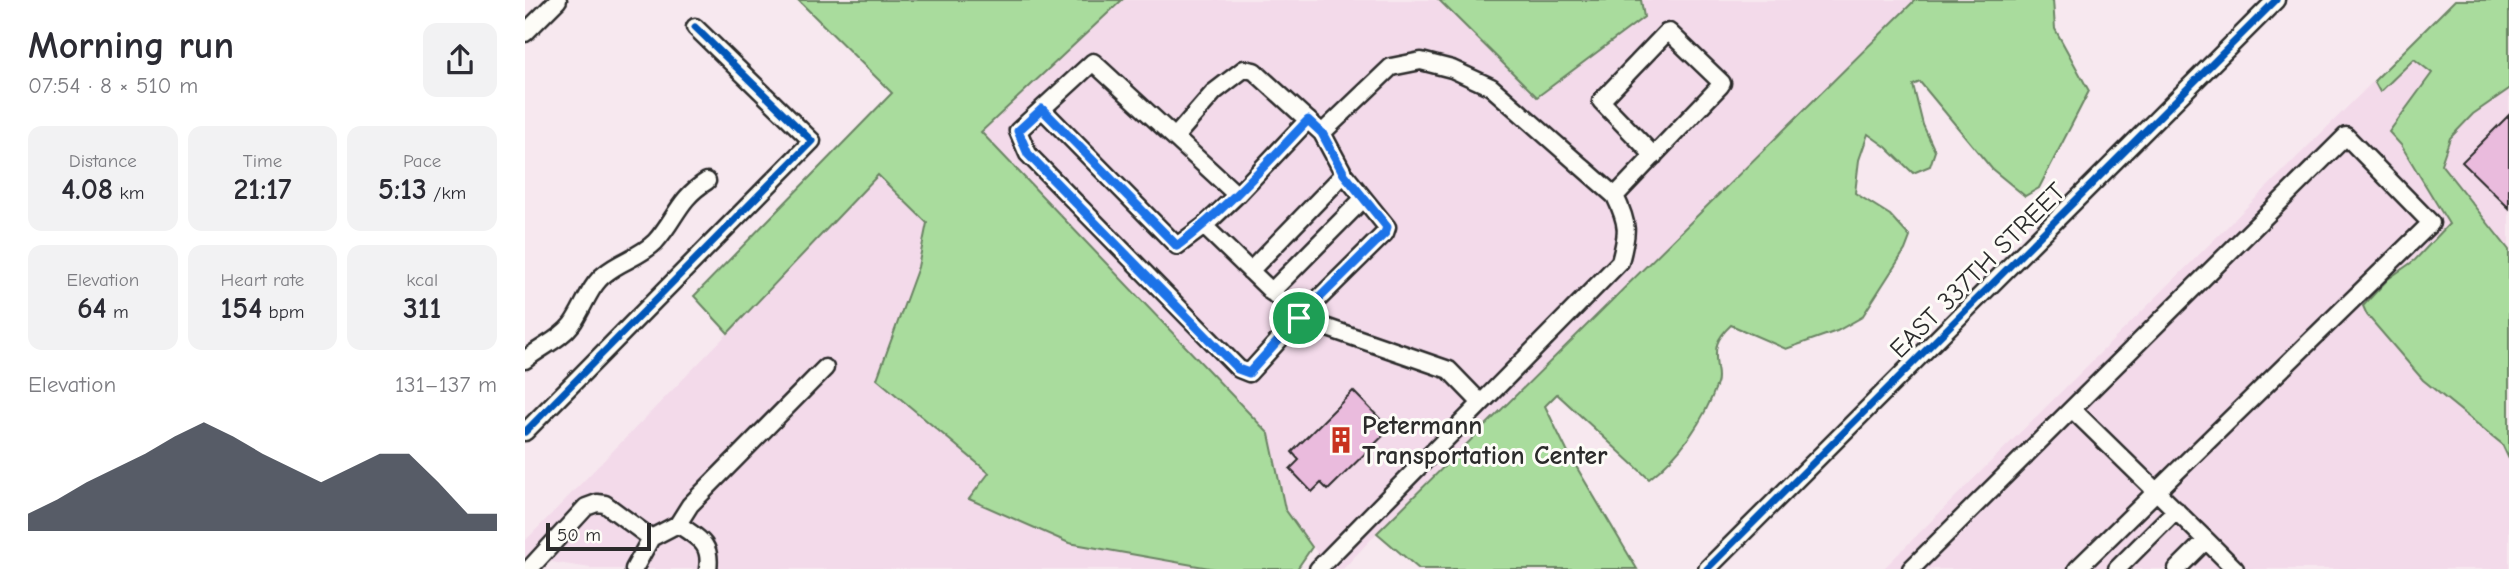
<!DOCTYPE html>
<html lang="en">
<head>
<meta charset="utf-8">
<style>
	body { margin:0; font-family:"Comic Neue",sans-serif; background:#f2f2f3; color:#2b2b33; height:100vh; display:flex; flex-direction:column; font-size:26px; white-space:nowrap }
	* { box-sizing:border-box; margin:0 }
	p { font-size:23px; color:#7c7c81 }
	.icon { flex:none; width:38px; height:38px; fill:none; stroke:currentColor; stroke-width:2; stroke-linecap:round; stroke-linejoin:round }
	.map { position:relative; flex:1; overflow:hidden }
	.sheet { display:flex; flex-direction:column; background:#fff; width:525px }
	.sheet>* { flex:none }
	.scale { position:absolute; left:21px; bottom:18px; width:105px; box-sizing:border-box; padding-left:7px; border:4px solid #2b2b2b; border-top:0; font-size:19px; line-height:24px; white-space:nowrap; color:#2b2b2b; -webkit-text-stroke:5px #fdfcf7; paint-order:stroke }
	.pin { position:absolute; display:grid; place-items:center; width:60px; height:60px; color:#fff; margin:-30px; border:4px solid #fff; border-radius:50%; box-shadow:0 2px 7px #0007 }
	.round { display:grid; place-items:center; flex:none; width:74px; height:74px; border-radius:14px; background:#f2f2f3 }
	.head { display:flex; align-items:center; justify-content:space-between; height:119px; padding:0 28px }
	h1 { font-size:38px; font-weight:600; line-height:52px }
	.figures { display:grid; grid-template-columns:repeat(3,1fr); gap:10px; height:119px; padding:7px 28px }
	.figures div { display:grid; align-content:center; border-radius:14px; background:#f2f2f3; text-align:center }
	.figures b { font-size:30px; font-weight:600 }
	.figures small { font-size:19px; font-weight:400 }
	.figures p { font-size:19px }
	.chart { height:196px; padding:14px 28px }
	.chart p { display:flex; justify-content:space-between }
	.chart svg { width:100%; height:126px; margin-top:7px; fill:#111827; opacity:.7 }
	main { display:flex; flex:1; min-height:0 }
	.map>svg:first-child { display:block }
	.built { fill:#f3daea }
	.green { fill:#a9dc9d; stroke:#6a8464; stroke-width:2 }
	.building { fill:#eabbdd; stroke:#2b2b2b; stroke-width:2 }
	.lines { fill:none; stroke-linecap:round; stroke-linejoin:round }
	.minor-casing { stroke:#2b2b2b; stroke-width:21 }
	.minor { stroke:#fdfcf7; stroke-width:16 }
	.cycleway-casing { stroke:#fdfcf7; stroke-width:11 }
	.cycleway { stroke:#0057b8; stroke-width:7 }
	.route-casing { stroke:#fff; stroke-width:14 }
	.route { stroke:#1a73e8; stroke-width:9 }
	.labels { text-anchor:middle; stroke-width:6; stroke-linejoin:round; paint-order:stroke }
	.street-label { font-size:26px; fill:#2b2b2b; stroke:#fdfcf7 }
	.poi-label { font-size:26px; font-weight:bold; fill:#2b2b2b; stroke:#fdfcf7; text-anchor:start }
</style>
</head>
<body>
<main>
<section class="sheet">
<div class="head"><div><h1>Morning run</h1><p>07:54 · 8 × 510 m</p></div><a class="round"><svg class="icon" aria-label="share" viewBox="0 0 24 24"><path d="M12 15V3M7 8l5-5 5 5M5 13v7h14v-7"/></svg></a></div>
<div class="figures">
<div><p>Distance</p><b>4.08<small> km</small></b></div>
<div><p>Time</p><b>21:17</b></div>
<div><p>Pace</p><b>5:13<small> /km</small></b></div>
</div>
<div class="figures">
<div><p>Elevation</p><b>64<small> m</small></b></div>
<div><p>Heart rate</p><b>154<small> bpm</small></b></div>
<div><p>kcal</p><b>311</b></div>
</div>
<div class="chart"><p><span>Elevation</span>131–137 m</p>
<svg viewBox="0 0 160 44" preserveAspectRatio="none"><path d="M0 44V38L10 33L20 27L30 22L40 17L50 11L60 6L70 11L80 17L90 22L100 27L110 22L120 17L130 17L140 27L150 38L160 38V44z"/></svg>
</div>
</section>
<div class="map">
<svg width="1984" height="569" viewBox="0 0 1984 569">
	<rect width="100%" height="100%" fill="#f7e8ef"/>
	<filter id="ink" filterUnits="userSpaceOnUse"><feTurbulence type="fractalNoise" baseFrequency=".0143" numOctaves="2"/><feDisplacementMap in="SourceGraphic" scale="14" xChannelSelector="R" yChannelSelector="G"/><feConvolveMatrix kernelMatrix="1 2 1 2 8 2 1 2 1" color-interpolation-filters="sRGB"/></filter>
	<g filter="url(#ink)">
		<path class="built" d="M 597,0 L 913,0 L 1012,97 L 1119,17 L 1116,0 L 1390,0 L 852,533 L 818,569 L 804,569 L 760,509 L 744,434 L 455,132 Z
			M 1930,0 L 1984,0 L 1984,569 L 1358,569 Z
			M 353,175 L 402,223 L 393,267 L 352,378 L 465,473 L 445,499 L 544,543 L 690,569 L 72,569 L 0,558 L 0,541 L 203,333 Z"/>
		<path class="green" d="M 273,0 L 597,0 L 456,132 L 744,434 L 760,509 L 787,547 L 772,569 L 690,569 L 544,543 L 444,499 L 464,473 L 352,379 L 393,267 L 402,223 L 353,175 L 203,333 L 169,296 L 367,93 Z
			M 914,0 L 1116,0 L 1119,17 L 1012,97 Z
			M 1390,0 L 1528,0 L 1530,29 L 1564,91 L 1514,188 L 1500,196 L 1467,169 L 1395,82 L 1388,85 L 1398,125 L 1410,151 L 1405,166 L 1388,173 L 1361,147 L 1343,134 L 1334,160 L 1330,193 L 1365,215 L 1385,237 L 1380,250 L 1337,317 L 1312,331 L 1261,349 L 1206,325 C 1191,339 1189,347 1192,368 C 1193,373 1194,378 1192,384 C 1179,421 1155,455 1124,479 L 1032,394 L 1020,406 L 1042,451 L 1112,569 L 894,569 L 852,533 Z
			M 1930,0 L 1984,0 L 1984,89 L 1948,114 L 1925,138 L 1916,164 L 1984,250 L 1984,459 L 1977,444 L 1898,380 L 1842,315 L 1838,306 L 1863,279 L 1890,260 L 1924,224 L 1876,145 L 1864,132 L 1907,73 L 1889,59 L 1855,92 L 1849,81 Z"/>
		<path class="building" d="M 1984,115 L 1984,208 L 1937,162 Z
			M 828,391 L 865,429 L 803,490 L 796,483 L 787,492 L 765,469 L 774,460 L 767,452 Z"/>
		<g class="lines">
			<defs>
				<path id="minor" d="M 0,33 L 33,0
					M 517,109 L 652,246 L 679,226
					M 650,137 L 689,92 L 719,69 L 729,71 L 797,133 L 819,174 L 725,271
					M 819,174 L 862,227 L 860,233 L 774,318 L 724,373 L 714,369 L 503,154 L 493,131 L 568,62 L 712,195 L 679,226 L 774,318 L 924,370 L 956,403
					M 712,195 L 783,120
					M 1090,196 L 1195,86 L 1197,83 L 1144,32 L 1141,33 L 1076,101 L 1129,156
					M 746,292 L 838,199
					M 0,360 C 15,347 35,340 47,324 C 58,309 65,285 80,274 C 95,261 115,257 130,242 C 151,219 153,199 182,181
					M 1547,409 L 1681,540 L 1652,569
					M 0,432 L 287,141 L 170,27
					M 153,524 L 165,505 L 300,368
					M 126,538 L 153,524 C 172,538 187,542 183,569
					M 1681,540 L 1710,569
					M 6,567 L 61,507 L 72,503 L 80,504 L 126,538 L 109,569
					M 793,569 L 1095,262 C 1103,232 1104,225 1090,196 L 966,87 L 927,69 L 896,61 L 866,67 L 797,133
					M 1182,569 L 1751,0
					M 1386,569 L 1821,136 L 1906,223 L 1552,569
					M 1592,569 L 1651,510"/>
			</defs>
			<use href="#minor" class="minor-casing"/>
			<use href="#minor" class="minor"/>
			<defs>
				<path id="cycleway" d="M 0,432 L 287,141 L 170,27
					M 1182,569 L 1751,0"/>
			</defs>
			<use href="#cycleway" class="cycleway-casing"/>
			<use href="#cycleway" class="cycleway"/>
		</g>
	</g>
	<g class="lines" filter="url(#ink)">
		<defs>
			<path id="route" d="M 517,109 L 652,246 C 701,209 741,164 783,120 L 797,133 L 819,174 L 862,227 L 860,233 L 774,318 L 724,373 L 713,369 L 503,154 L 493,131 Z"/>
		</defs>
		<use href="#route" class="route-casing"/>
		<use href="#route" class="route"/>
	</g>
	<defs>
		<symbol id="building-bare" viewBox="-9 -9 18 18"><path d="M-4-6H4V6H1V3H-1V6H-4ZM-2.5-4.3h1.7v1.8h-1.7ZM.8-4.3h1.7v1.8H.8ZM-2.5-1h1.7V.8h-1.7ZM.8-1h1.7V.8H.8Z" fill="#c8321e" stroke="#fdfcf7" stroke-width="2.5" paint-order="stroke"/></symbol>
	</defs>
	<g fill-rule="evenodd">
		<use href="#building-bare" x="797" y="421" width="38" height="38"/>
	</g>
	<g class="labels">
		<g class="street-label">
			<text transform="translate(1452 270) rotate(-45)" y="9">EAST 337TH STREET</text>
		</g>
		<g class="poi-label">
			<text x="837" y="434">Petermann<tspan x="837" dy="30">Transportation Center</tspan></text>
		</g>
	</g>
</svg>
<div class="scale">50 m</div>
<div class="pin" style="left:774px;top:318px;background:#1e9e55"><svg class="icon" aria-label="arrive" viewBox="0 0 24 24"><path d="M6 21V4h12l-3 4 3 4H6"/></svg></div>
</div>
</main>
</body>
</html>
